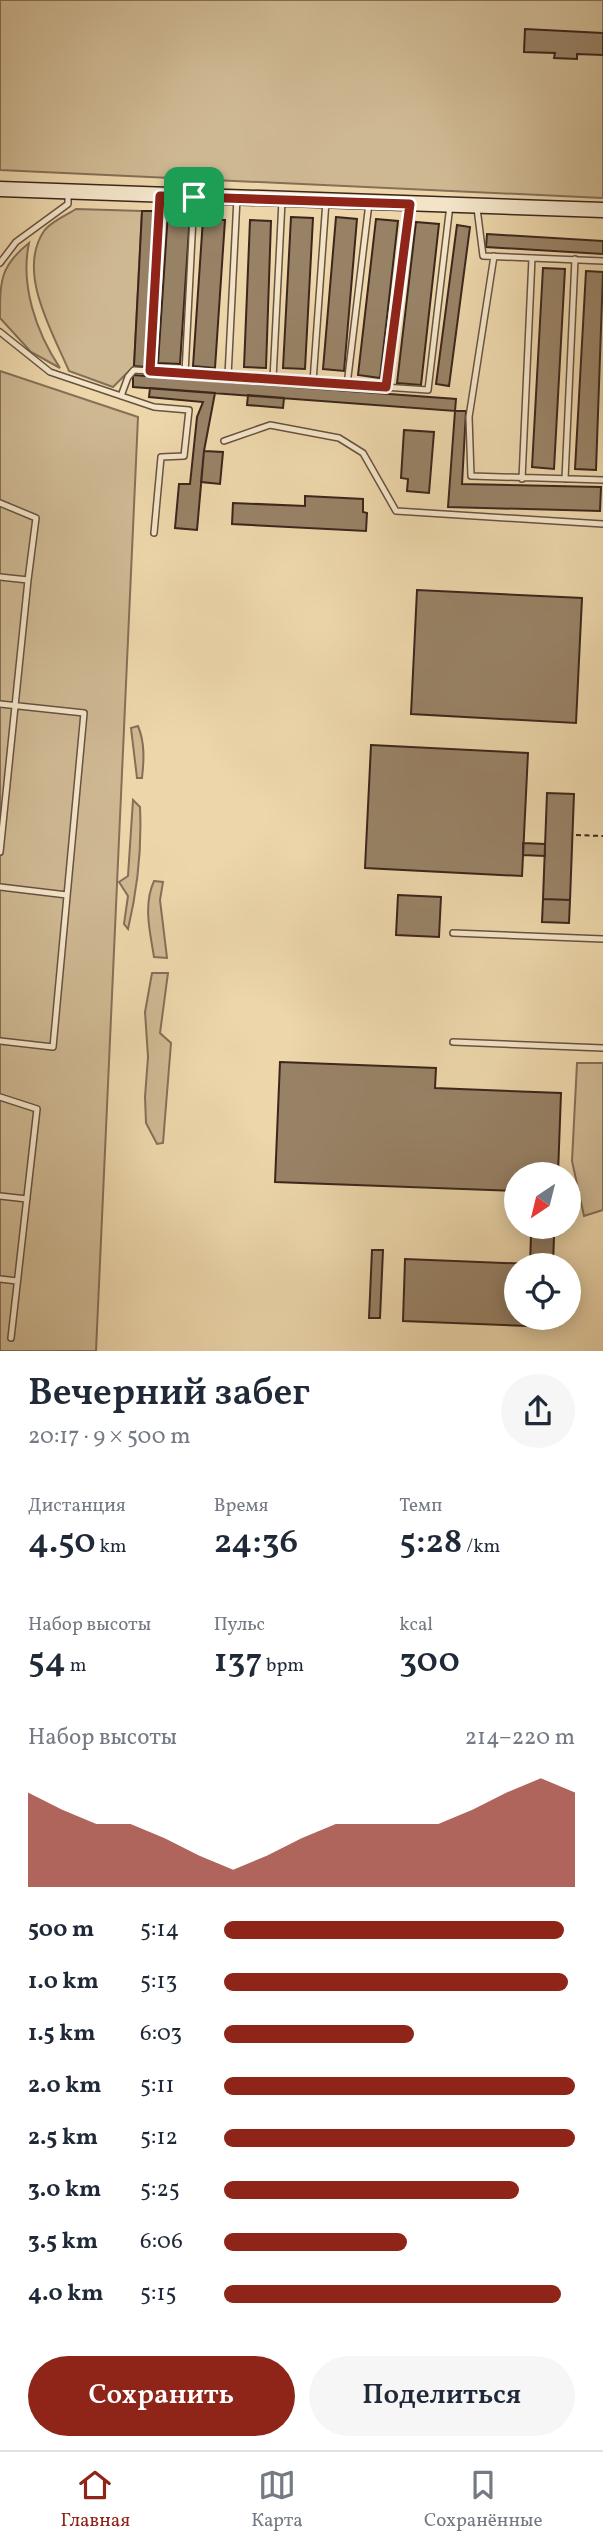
<!DOCTYPE html>
<html lang="ru">
<head>
<meta charset="utf-8">
<style>
	body { margin:0; font-family:Vollkorn,serif; background:#f6f6f7; color:#1f2937; height:100vh; display:flex; flex-direction:column; font-size:26px; white-space:nowrap }
	* { box-sizing:border-box; margin:0 }
	p { font-size:23px; color:#747a83 }
	.icon { flex:none; width:38px; height:38px; fill:none; stroke:currentColor; stroke-width:2; stroke-linecap:round; stroke-linejoin:round }
	.map { position:relative; height:1351px; overflow:hidden }
	.side { display:flex; flex-direction:column; background:#fff; flex:1 }
	.side>* { flex:none }
	.needle { width:46px; rotate:215deg }
	.buttons { position:absolute; left:504px; top:1162px; display:grid; gap:14px }
	.buttons a { display:grid; place-items:center; width:77px; height:77px; border-radius:50%; background:#fff; box-shadow:0 4px 18px #0003; font-size:35px }
	.pin { position:absolute; display:grid; place-items:center; width:60px; height:60px; color:#fff; margin:-30px; border-radius:14px; box-shadow:0 4px 10px #0006 }
	.round { display:grid; place-items:center; flex:none; width:74px; height:74px; border-radius:37px; background:#f6f6f7 }
	.head { display:flex; align-items:center; justify-content:space-between; height:119px; padding:0 28px }
	h1 { font-size:38px; font-weight:600; line-height:52px }
	.stats { display:grid; grid-template-columns:repeat(3,1fr); gap:10px; height:119px; padding:7px 28px }
	.stats div { display:grid; align-content:center }
	.stats b { font-size:35px; font-weight:600 }
	.stats small { font-size:19px; font-weight:400 }
	.stats p { font-size:19px }
	.chart { height:196px; padding:14px 28px }
	.chart p { display:flex; justify-content:space-between }
	.chart svg { width:100%; height:126px; margin-top:7px; fill:#8f2418; opacity:.7 }
	.cta { display:flex; gap:14px; margin-top:auto; padding:14px 28px }
	.cta a { flex:1; height:80px; border-radius:42px; background:#8f2418; color:#fff; font-size:28px; font-weight:600; line-height:80px; text-align:center }
	.cta a+a { background:#f6f6f7; color:#1f2937 }
	ul { padding:0 28px; list-style:none; font-size:23px }
	li { display:grid; grid-template-columns:112px 84px 1fr; align-items:center; height:52px }
	li i { height:18px; border-radius:9px; background:#8f2418 }
	.tab-bar { display:flex; justify-content:space-around; align-items:center; height:98px; border-top:2px solid #e0e1e3; background:#fff; font-size:19px; color:#747a83 }
	.tab-bar a { display:grid; justify-items:center; gap:4px }
	.tab-bar .active { color:#8f2418 }
	.map>svg:first-child { display:block }
	.green { fill:#ceb892; stroke:#856f57; stroke-width:2 }
	.building { fill:#988266; stroke:#3c261c; stroke-width:2 }
	.lines { fill:none; stroke-linecap:round; stroke-linejoin:round }
	.service-casing { stroke:#685240; stroke-width:8 }
	.secondary-casing { stroke:#3c261c; stroke-width:17 }
	.path { stroke:#3c261c; stroke-width:2; stroke-dasharray:5 3.5; stroke-linecap:butt }
	.service { stroke:#f3e4c8; stroke-width:5 }
	.secondary { stroke:#f3e4c8; stroke-width:14 }
	.route-casing { stroke:#fff; stroke-width:14 }
	.route { stroke:#8f2418; stroke-width:9 }
</style>
</head>
<body>
<div class="map">
<svg width="603" height="1351" viewBox="0 0 603 1351">
	<rect width="100%" height="100%" fill="#ecd6aa"/>
	<filter id="stains"><feTurbulence type="fractalNoise" baseFrequency=".00286" numOctaves="4"/><feColorMatrix values="0 0 0 0 .2 0 0 0 0 .09 0 0 0 0 .02 0 0 0 .5 -.17"/></filter>
	<radialGradient id="worn" r=".72"><stop offset=".6" stop-color="#630" stop-opacity="0"/><stop offset="1" stop-color="#630" stop-opacity=".3"/></radialGradient>
	<path class="green" d="M 0,0 L 603,0 L 603,198 L 0,170 Z
		M 76,209 L 142,211 L 134,366 L 113,387 L 69,371 C 53,333 16,272 44,231 C 50,222 67,215 76,209 Z
		M 29,243 C 20,285 36,332 60,368 L 31,352 L 0,318 C 0,281 0,266 29,243 Z
		M 0,371 L 138,417 L 96,1351 L 0,1351 Z
		M 138,726 C 145,743 144,760 142,778 L 137,778 L 131,728 Z
		M 133,800 L 140,807 C 142,850 138,887 128,929 L 124,924 L 128,896 L 119,882 L 128,876 Z
		M 154,881 L 163,882 L 160,900 L 167,958 L 154,957 C 150,932 143,905 154,881 Z
		M 152,973 L 168,973 L 160,1033 L 171,1043 L 163,1143 L 157,1144 L 146,1123 L 145,1097 L 148,1057 L 145,1012 Z
		M 577,1063 L 603,1063 L 603,1210 L 584,1216 L 572,1161 Z"/>
	<path class="building" d="M 525,29 L 603,33 L 603,55 L 577,54 L 577,59 L 554,58 L 555,53 L 524,52 Z
		M 142,211 L 154,211 L 146,367 L 134,366 Z
		M 168,212 L 190,214 L 180,364 L 158,363 Z
		M 291,217 L 313,218 L 305,369 L 283,368 Z
		M 336,217 L 357,219 L 344,371 L 323,369 Z
		M 203,219 L 225,220 L 215,368 L 193,366 Z
		M 376,219 L 398,221 L 380,378 L 358,375 Z
		M 250,220 L 271,221 L 266,368 L 244,367 Z
		M 416,222 L 439,224 L 421,385 L 397,383 Z
		M 457,225 L 470,227 L 449,386 L 436,384 Z
		M 487,234 L 603,241 L 603,254 L 486,247 Z
		M 543,268 L 565,269 L 554,469 L 532,467 Z
		M 586,271 L 603,272 L 596,470 L 575,469 Z
		M 133,375 L 456,399 L 455,411 L 133,387 Z
		M 150,388 L 215,393 L 204,451 L 197,530 L 175,528 L 179,484 L 190,484 L 197,417 L 203,402 L 149,397 Z
		M 248,395 L 284,398 L 283,408 L 247,405 Z
		M 455,411 L 466,411 L 462,484 L 601,487 L 600,511 L 448,507 Z
		M 404,430 L 434,432 L 429,493 L 407,491 L 408,479 L 401,478 Z
		M 204,451 L 223,452 L 220,484 L 201,482 Z
		M 305,496 L 363,499 L 363,512 L 367,513 L 366,531 L 232,524 L 233,503 L 305,506 Z
		M 417,590 L 582,598 L 576,723 L 411,714 Z
		M 371,745 L 528,753 L 522,876 L 365,868 Z
		M 547,793 L 574,794 L 570,900 L 543,899 Z
		M 523,843 L 545,844 L 545,856 L 523,855 Z
		M 398,895 L 441,897 L 439,937 L 396,935 Z
		M 543,899 L 570,900 L 569,923 L 542,922 Z
		M 280,1062 L 436,1068 L 435,1088 L 561,1093 L 558,1174 L 516,1174 L 516,1191 L 275,1182 Z
		M 531,1235 L 554,1236 L 553,1265 L 530,1265 Z
		M 372,1250 L 383,1250 L 380,1318 L 369,1318 Z
		M 405,1259 L 530,1264 L 516,1265 L 516,1318 L 528,1318 L 527,1326 L 403,1321 Z
		M 528,1318 L 550,1318 L 550,1327 L 527,1326 Z"/>
	<g class="lines">
		<defs>
			<path id="service" d="M 477,208 L 483,256 L 603,261
				M 494,256 L 469,417 L 471,476 L 603,480
				M 0,263 L 16,242 L 68,204 L 68,193
				M 0,332 L 50,372 L 154,407 L 189,410 L 184,456 L 161,457 L 154,533
				M 150,371 L 160,196
				M 185,373 L 194,198
				M 228,376 L 237,198
				M 273,379 L 282,201
				M 313,382 L 326,201
				M 347,385 L 369,203
				M 386,387 L 409,206
				M 121,396 L 128,377 L 134,370 L 428,390 L 450,205
				M 224,441 L 270,425 L 339,438 L 363,453 L 396,511 L 603,524
				M 522,479 L 532,258
				M 565,479 L 575,259
				M 0,503 L 36,518 L 28,580
				M 0,577 L 28,580 L 0,852
				M 0,704 L 84,713 L 53,1047 L 0,1041
				M 0,887 L 67,895
				M 453,933 L 603,939
				M 453,1042 L 603,1048
				M 0,1097 L 37,1109 L 11,1338
				M 0,1196 L 27,1199
				M 0,1279 L 17,1281"/>
			<path id="secondary" d="M 0,189 L 603,210"/>
		</defs>
		<use href="#service" class="service-casing"/>
		<use href="#secondary" class="secondary-casing"/>
		<path class="path" d="M 576,835 L 603,836"/>
		<use href="#service" class="service"/>
		<use href="#secondary" class="secondary"/>
	</g>
	<g class="lines">
		<defs>
			<path id="route" d="M 160,196 L 410,204 L 386,387 L 150,371 Z"/>
		</defs>
		<use href="#route" class="route-casing"/>
		<use href="#route" class="route"/>
	</g>
	<rect width="100%" height="100%" filter="url(#stains)"/>
	<rect width="100%" height="100%" fill="url(#worn)"/>
</svg>
<div class="buttons">
<a><svg class="needle" viewBox="-14 -14 28 28"><path d="M0-13l5 13h-10z" fill="#e53935"/><path d="M0 13l5-13h-10z" fill="#747a83"/></svg></a>
<a><svg class="icon" aria-label="locate" viewBox="0 0 24 24"><circle cx="12" cy="12" r="6"/><path d="M12 2v4M12 18v4M2 12h4M18 12h4"/></svg></a>
</div>
<div class="pin" style="left:194px;top:197px;background:#1e9e55"><svg class="icon" aria-label="arrive" viewBox="0 0 24 24"><path d="M6 21V4h12l-3 4 3 4H6"/></svg></div>
</div>
<section class="side">
<div class="head"><div><h1>Вечерний забег</h1><p>20:17 · 9 × 500 m</p></div><a class="round"><svg class="icon" aria-label="share" viewBox="0 0 24 24"><path d="M12 15V3M7 8l5-5 5 5M5 13v7h14v-7"/></svg></a></div>
<div class="stats">
<div><p>Дистанция</p><b>4.50<small> km</small></b></div>
<div><p>Время</p><b>24:36</b></div>
<div><p>Темп</p><b>5:28<small> /km</small></b></div>
</div>
<div class="stats">
<div><p>Набор высоты</p><b>54<small> m</small></b></div>
<div><p>Пульс</p><b>137<small> bpm</small></b></div>
<div><p>kcal</p><b>300</b></div>
</div>
<div class="chart"><p><span>Набор высоты</span>214–220 m</p>
<svg viewBox="0 0 160 44" preserveAspectRatio="none"><path d="M0 44V11L10 17L20 22L30 22L40 27L50 33L60 38L70 33L80 27L90 22L100 22L110 22L120 22L130 17L140 11L150 6L160 11V44z"/></svg>
</div>
<ul>
<li><b>500 m</b>5:14<i style="width:97%"></i></li>
<li><b>1.0 km</b>5:13<i style="width:98%"></i></li>
<li><b>1.5 km</b>6:03<i style="width:54%"></i></li>
<li><b>2.0 km</b>5:11<i style="width:100%"></i></li>
<li><b>2.5 km</b>5:12<i style="width:100%"></i></li>
<li><b>3.0 km</b>5:25<i style="width:84%"></i></li>
<li><b>3.5 km</b>6:06<i style="width:52%"></i></li>
<li><b>4.0 km</b>5:15<i style="width:96%"></i></li>
</ul>
<div class="cta"><a>Сохранить</a><a>Поделиться</a></div>
</section>
<nav class="tab-bar">
<a class="active"><svg class="icon" aria-label="home" viewBox="0 0 24 24"><path d="M3 11l9-7 9 7M6 9v11h12V9"/></svg>Главная</a>
<a><svg class="icon" aria-label="map" viewBox="0 0 24 24"><path d="M3 6l6-2 6 2 6-2v14l-6 2-6-2-6 2zM9 4v14M15 6v14"/></svg>Карта</a>
<a><svg class="icon" aria-label="saved" viewBox="0 0 24 24"><path d="M7 4h10v16l-5-4-5 4z"/></svg>Сохранённые</a>
</nav>
</body>
</html>
